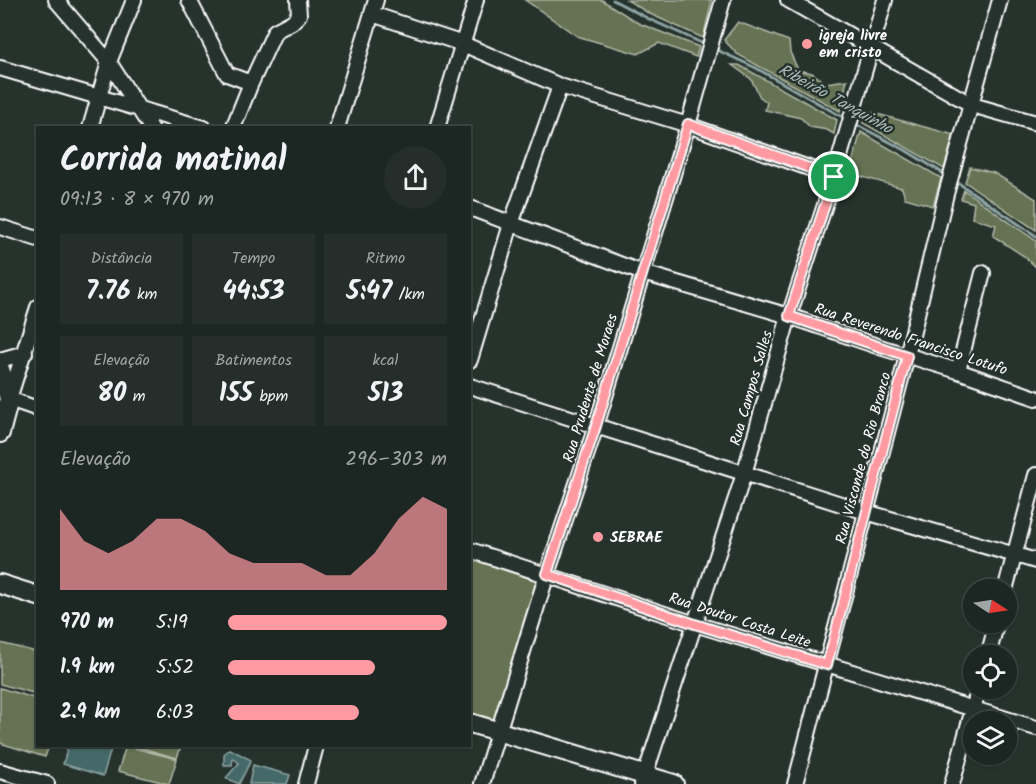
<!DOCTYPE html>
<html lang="pt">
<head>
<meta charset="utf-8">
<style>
	body { margin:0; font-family:Kalam,sans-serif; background:#252e2a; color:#f1f3f6; height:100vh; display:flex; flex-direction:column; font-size:22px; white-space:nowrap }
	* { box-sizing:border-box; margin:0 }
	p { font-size:20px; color:#a0a5a5 }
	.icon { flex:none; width:33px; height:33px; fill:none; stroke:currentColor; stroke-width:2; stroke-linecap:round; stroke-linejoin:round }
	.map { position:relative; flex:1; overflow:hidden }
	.details { position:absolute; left:36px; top:126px; width:435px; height:621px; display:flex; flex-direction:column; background:#1c2622; border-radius:0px; box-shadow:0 2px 4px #0004,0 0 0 2px #3a4340 }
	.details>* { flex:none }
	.needle { width:39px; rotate:102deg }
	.fabs { position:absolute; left:963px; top:579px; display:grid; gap:12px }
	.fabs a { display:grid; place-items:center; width:54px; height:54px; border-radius:50%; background:#1c2622; box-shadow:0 2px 4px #0004,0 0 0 2px #3a4340; font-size:30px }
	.pin { position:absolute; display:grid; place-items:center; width:51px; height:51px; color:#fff; margin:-26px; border:3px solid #fff; border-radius:50%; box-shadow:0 2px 6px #0007 }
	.round { display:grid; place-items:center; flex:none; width:63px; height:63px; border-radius:32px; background:#252e2a }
	.headline { display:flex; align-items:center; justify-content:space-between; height:102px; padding:0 24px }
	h1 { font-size:33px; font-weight:600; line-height:45px }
	.stats { display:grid; grid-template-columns:repeat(3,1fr); gap:9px; height:102px; padding:6px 24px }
	.stats div { display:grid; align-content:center; border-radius:0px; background:#252e2a; text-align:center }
	.stats b { font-size:26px; font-weight:600 }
	.stats small { font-size:16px; font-weight:400 }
	.stats p { font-size:16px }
	.chart { height:168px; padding:12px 24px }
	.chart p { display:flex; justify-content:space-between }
	.chart svg { width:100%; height:108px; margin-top:6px; fill:#ff9aa2; opacity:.7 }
	ul { padding:0 24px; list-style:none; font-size:20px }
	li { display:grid; grid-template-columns:96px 72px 1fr; align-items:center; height:45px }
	li i { height:15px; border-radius:8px; background:#ff9aa2 }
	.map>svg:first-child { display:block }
	.green { fill:#657252; stroke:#b2b8a8; stroke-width:1.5 }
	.water { fill:#446868; stroke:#8fa4a4; stroke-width:1.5 }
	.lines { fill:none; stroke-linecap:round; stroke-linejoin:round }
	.stream { stroke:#8fa4a4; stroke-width:3 }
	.minor-casing { stroke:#fff; stroke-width:18 }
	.major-casing { stroke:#fff; stroke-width:22 }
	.minor { stroke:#26332d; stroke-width:14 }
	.major { stroke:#26332d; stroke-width:18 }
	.route-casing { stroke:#fff; stroke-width:12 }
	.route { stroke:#ff9aa2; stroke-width:8 }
	.poi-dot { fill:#ff9aa2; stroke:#26332d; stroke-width:2 }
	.labels { text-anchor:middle; stroke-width:5; stroke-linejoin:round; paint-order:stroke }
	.poi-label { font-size:15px; font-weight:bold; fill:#fff; stroke:#26332d; text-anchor:start }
	.street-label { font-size:15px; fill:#fff; stroke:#26332d }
	.water-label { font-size:16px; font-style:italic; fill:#abbbbb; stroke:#26332d }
</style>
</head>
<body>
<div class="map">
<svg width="1036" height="784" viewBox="0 0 1036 784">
	<rect width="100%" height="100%" fill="#26332d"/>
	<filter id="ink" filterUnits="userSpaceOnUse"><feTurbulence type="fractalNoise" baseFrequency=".0167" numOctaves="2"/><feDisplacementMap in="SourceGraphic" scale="12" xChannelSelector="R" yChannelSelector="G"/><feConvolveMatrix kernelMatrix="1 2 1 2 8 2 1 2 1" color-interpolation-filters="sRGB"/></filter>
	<g filter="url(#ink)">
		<path class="green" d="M 525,0 L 602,0 L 638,23 L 699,47 L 696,57 L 659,43 L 638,54 L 577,36 Z
			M 627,0 L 712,0 L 703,38 L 650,14 Z
			M 738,22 L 789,41 L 790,52 L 798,70 L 812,73 L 826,83 L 847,80 L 840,111 L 737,54 L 724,40 Z
			M 732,65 L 739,65 L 837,120 L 834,134 L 827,130 L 810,127 L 801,118 L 765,110 L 767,102 L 760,97 L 751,79 Z
			M 866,111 L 954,135 L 944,169 L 863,123 Z
			M 861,132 L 941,178 L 933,206 L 905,198 L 902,188 L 849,173 Z
			M 970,167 L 994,173 L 1036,199 L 1036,230 L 965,182 Z
			M 964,190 L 1036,241 L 1036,267 L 1024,256 L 993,236 L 996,225 L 972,218 L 974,203 L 961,199 Z
			M 470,553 L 543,574 L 495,726 L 470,719 Z
			M 0,643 L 37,652 L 37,694 L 0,684 Z
			M 0,688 L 37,699 L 38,746 L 49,746 L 45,757 L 0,743 Z
			M 126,746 L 177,759 L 169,784 L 118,771 Z
			M 134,746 L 181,746 L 177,758 Z"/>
		<path class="water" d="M 68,746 L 112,746 L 103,776 L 63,764 Z
			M 230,749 L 251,760 L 239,784 L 226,778 L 239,763 L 233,758 L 232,765 L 224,765 L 224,754 Z
			M 253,765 L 290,775 L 287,784 L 249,784 Z"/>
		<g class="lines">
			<path class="stream" d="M 613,0 L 649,19 L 706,45
				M 715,49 L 756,68 L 846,119
				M 855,124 L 905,150 L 946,175
				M 954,180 L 1036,236"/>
			<defs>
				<path id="minor" d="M 56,0 L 109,62 L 151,128
					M 189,0 L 227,74 L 251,83
					M 788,0 L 972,105 L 1036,123
					M 372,14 L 463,44 L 560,86 L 688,125 L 834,177
					M 0,68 L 204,128
					M 90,128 L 109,62 L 134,0
					M 233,128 L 251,83 L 275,31 L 292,22 L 299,15 L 298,0
					M 337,128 L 376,0
					M 437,128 L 476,0
					M 470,208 L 643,273 L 789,316 L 883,348 L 958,371 L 1036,398
					M 0,227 L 38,239
					M 38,307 L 9,399 L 38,409
					M 0,360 L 25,353
					M 470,360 L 511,224 L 560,86
					M 958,371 L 983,273
					M 470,386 L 866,512 L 1036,561
					M 470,550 L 695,624 L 1036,728
					M 1005,590 L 1036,475
					M 988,656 L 997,622
					M 0,771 L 47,784
					M 306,784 L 316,746
					M 482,784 L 547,574 L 596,426 L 688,125 L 723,0
					M 642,784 L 744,474 L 789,316 L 834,177 L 885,0
					M 795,784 L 907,356 L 946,194 L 1000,0
					M 952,784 L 979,688"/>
				<path id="major" d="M 0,369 L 9,399 L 0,433
					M 0,584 L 38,596
					M 470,723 L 674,784"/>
			</defs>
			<use href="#minor" class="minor-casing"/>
			<use href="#major" class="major-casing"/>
			<use href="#minor" class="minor"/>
			<use href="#major" class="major"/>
		</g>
	</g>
	<g class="lines" filter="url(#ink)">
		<defs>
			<path id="route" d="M 688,124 L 834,177 L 789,316 L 907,356 L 827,665 L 695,624 L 547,574 L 596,426 Z"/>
		</defs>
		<use href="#route" class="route-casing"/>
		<use href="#route" class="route"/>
	</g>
	<g class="poi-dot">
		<circle cx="807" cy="44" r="6"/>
		<circle cx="598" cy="537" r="6"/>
	</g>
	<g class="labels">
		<g class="poi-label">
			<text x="819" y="40">igreja livre<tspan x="819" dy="17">em cristo</tspan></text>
			<text x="610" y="542">SEBRAE</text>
		</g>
		<g class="street-label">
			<text transform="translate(911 339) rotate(18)" y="5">Rua Reverendo Francisco Lotufo</text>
			<text transform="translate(590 388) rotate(-73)" y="5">Rua Prudente de Moraes</text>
			<text transform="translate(751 388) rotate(-74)" y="5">Rua Campos Salles</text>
			<text transform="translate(863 458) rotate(-75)" y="5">Rua Visconde do Rio Branco</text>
			<text transform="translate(740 620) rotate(18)" y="5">Rua Doutor Costa Leite</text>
		</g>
		<g class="water-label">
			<text transform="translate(836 98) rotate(29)" y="6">Ribeirão Tanquinho</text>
		</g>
	</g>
</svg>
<div class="fabs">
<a><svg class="needle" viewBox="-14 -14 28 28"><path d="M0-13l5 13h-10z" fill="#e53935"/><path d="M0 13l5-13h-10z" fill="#a0a5a5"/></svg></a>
<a><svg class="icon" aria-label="locate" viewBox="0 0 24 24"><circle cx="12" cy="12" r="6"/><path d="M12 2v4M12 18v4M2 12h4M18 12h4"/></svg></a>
<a><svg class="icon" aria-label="layers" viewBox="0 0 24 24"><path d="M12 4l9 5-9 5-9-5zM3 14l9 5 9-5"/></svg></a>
</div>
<div class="pin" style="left:834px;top:177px;background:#1e9e55"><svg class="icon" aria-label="arrive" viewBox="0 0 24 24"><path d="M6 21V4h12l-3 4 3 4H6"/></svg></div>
<section class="details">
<div class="headline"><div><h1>Corrida matinal</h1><p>09:13 · 8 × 970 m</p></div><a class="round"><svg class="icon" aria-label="share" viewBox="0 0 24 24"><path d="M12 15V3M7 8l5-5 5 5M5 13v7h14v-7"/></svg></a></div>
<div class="stats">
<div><p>Distância</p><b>7.76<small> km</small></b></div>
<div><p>Tempo</p><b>44:53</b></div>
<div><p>Ritmo</p><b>5:47<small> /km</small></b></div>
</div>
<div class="stats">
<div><p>Elevação</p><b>80<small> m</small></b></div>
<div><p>Batimentos</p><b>155<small> bpm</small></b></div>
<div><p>kcal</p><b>513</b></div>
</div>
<div class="chart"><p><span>Elevação</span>296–303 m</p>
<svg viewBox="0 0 160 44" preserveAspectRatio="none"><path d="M0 44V11L10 24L20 29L30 24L40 15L50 15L60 20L70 29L80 33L90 33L100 33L110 38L120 38L130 29L140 15L150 6L160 11V44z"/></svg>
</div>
<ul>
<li><b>970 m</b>5:19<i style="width:100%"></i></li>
<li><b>1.9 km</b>5:52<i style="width:67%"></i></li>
<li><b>2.9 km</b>6:03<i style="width:60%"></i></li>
</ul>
</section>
</div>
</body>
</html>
